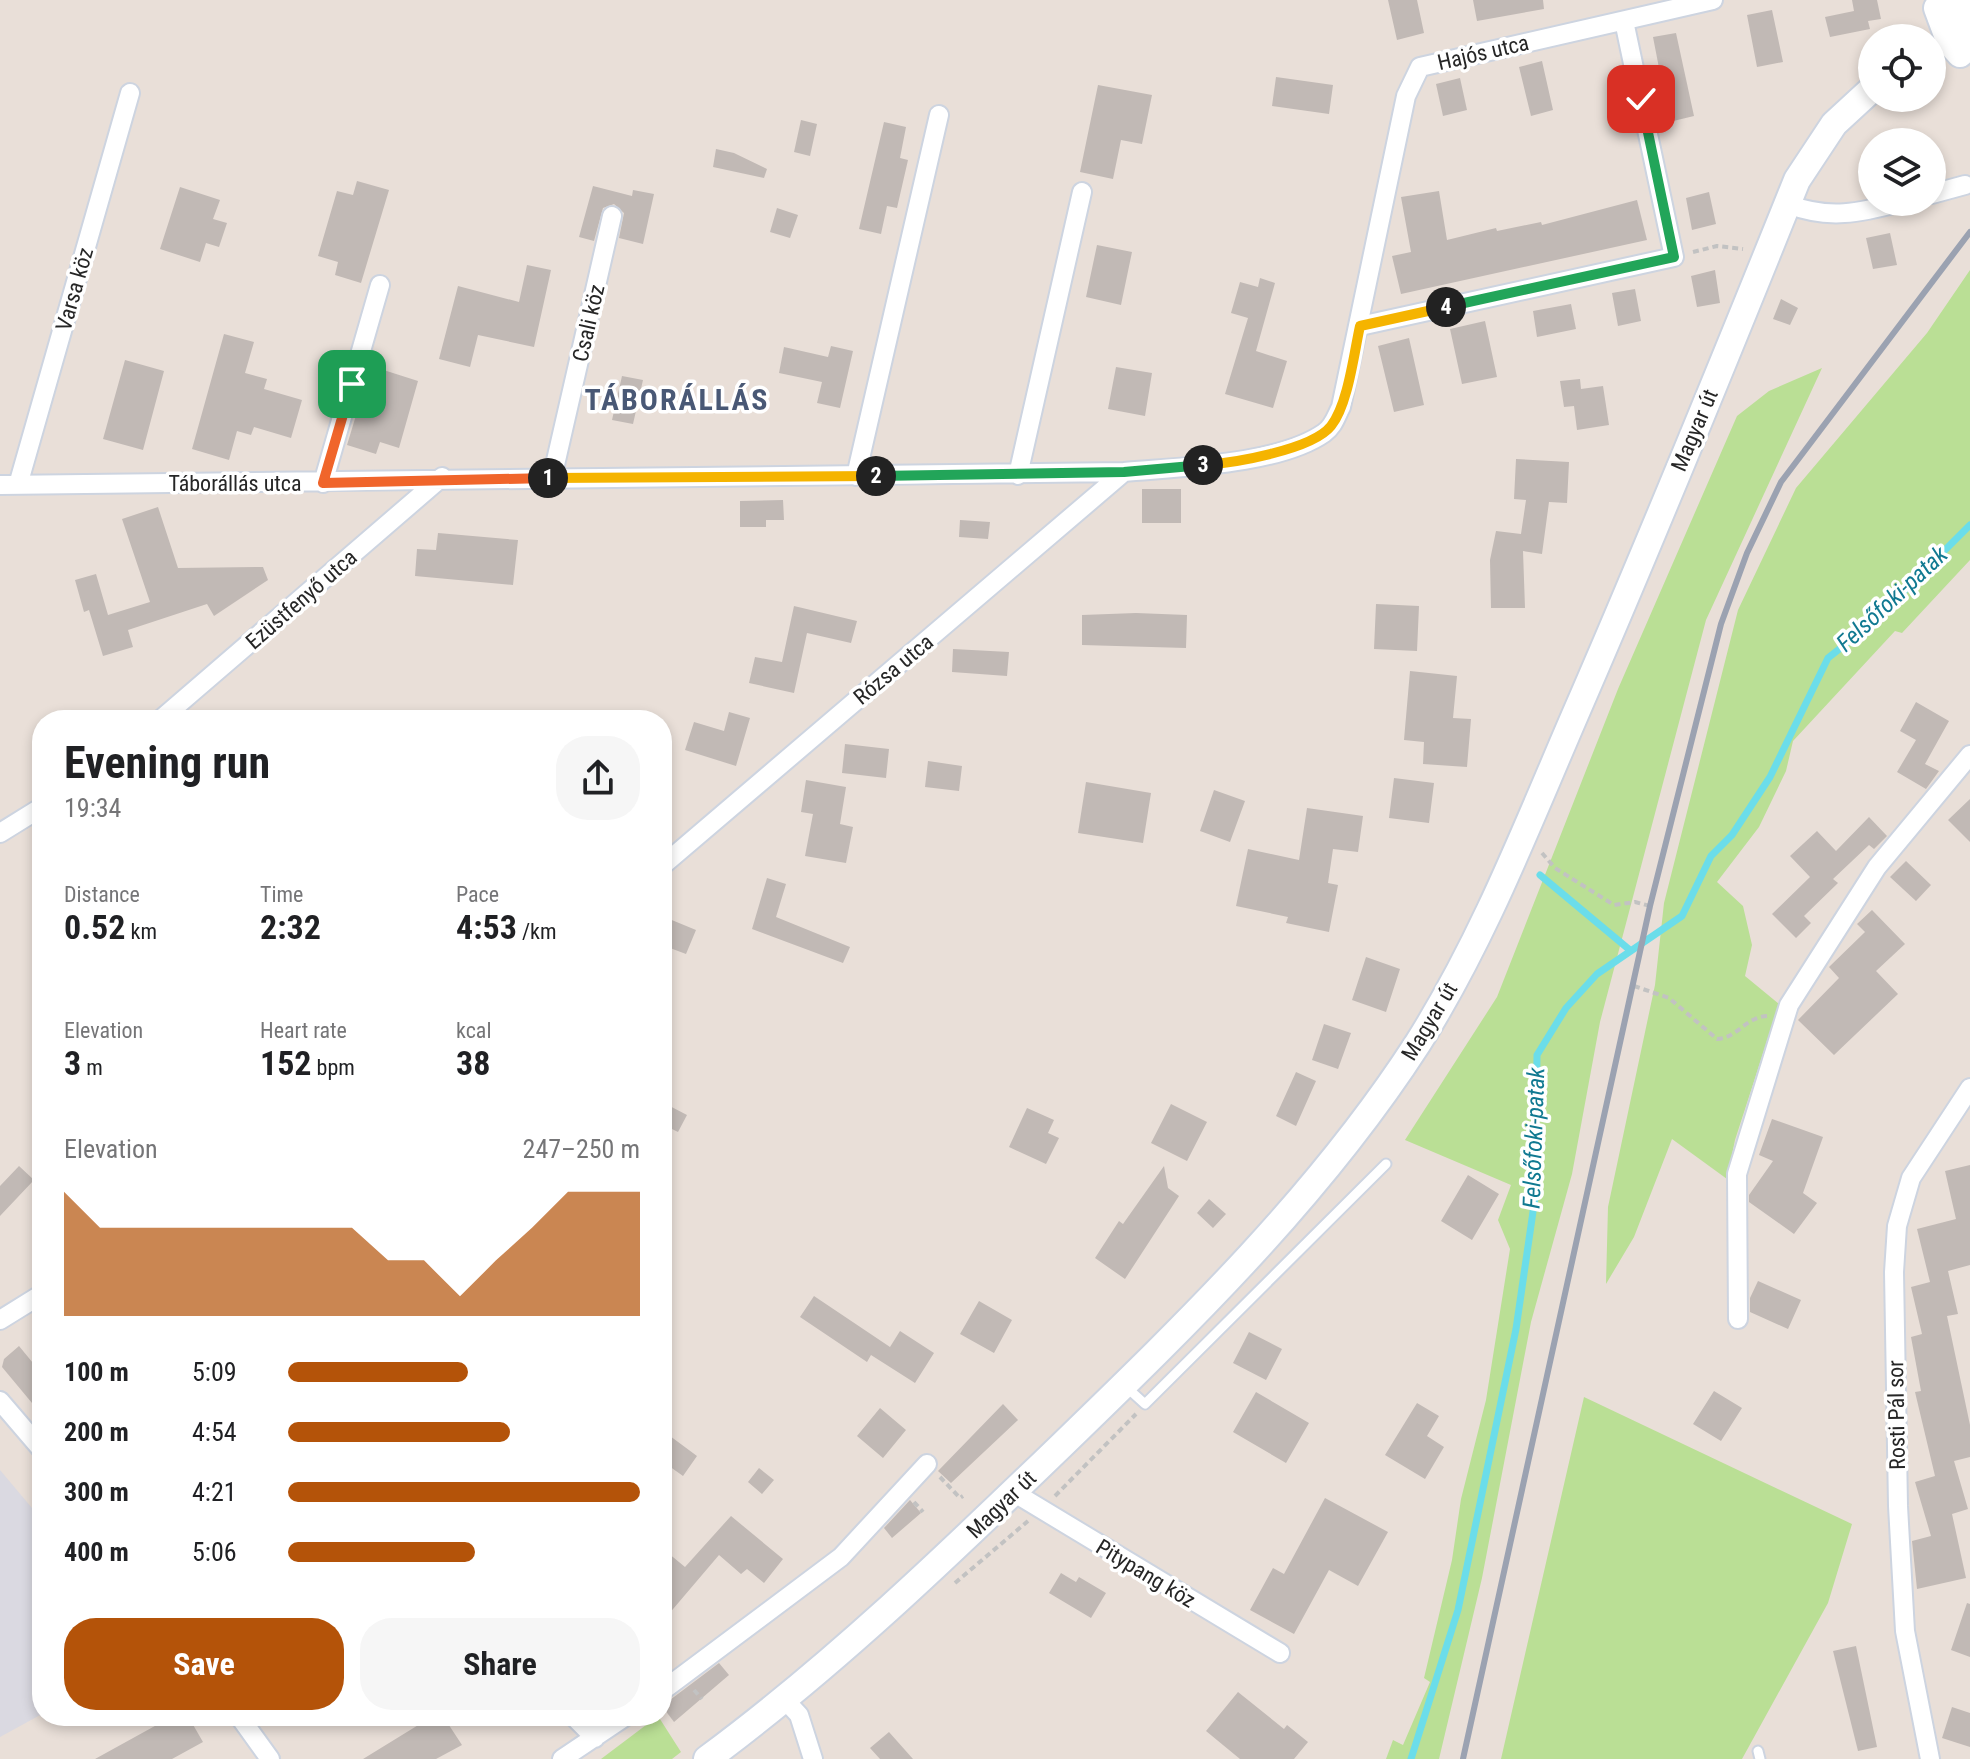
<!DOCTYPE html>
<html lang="en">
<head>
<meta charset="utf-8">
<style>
	body { margin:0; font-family:"Roboto Condensed",sans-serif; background:#f6f6f6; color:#202124; height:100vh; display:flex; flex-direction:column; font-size:30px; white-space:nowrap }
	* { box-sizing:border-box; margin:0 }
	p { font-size:26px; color:#757577 }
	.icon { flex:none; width:44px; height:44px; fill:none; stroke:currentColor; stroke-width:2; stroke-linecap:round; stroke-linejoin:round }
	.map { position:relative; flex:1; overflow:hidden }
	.sheet { position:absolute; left:32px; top:710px; width:640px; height:1016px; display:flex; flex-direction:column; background:#fff; border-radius:32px; box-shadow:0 4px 12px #0003 }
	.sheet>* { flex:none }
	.controls { position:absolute; left:1858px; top:24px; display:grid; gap:16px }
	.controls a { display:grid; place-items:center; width:88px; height:88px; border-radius:50%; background:#fff; box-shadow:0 4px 12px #0003; font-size:40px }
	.pin { position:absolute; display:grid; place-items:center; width:68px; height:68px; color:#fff; margin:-34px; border-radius:16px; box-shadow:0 4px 12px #0006 }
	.km { position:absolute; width:40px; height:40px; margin:-20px; border-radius:50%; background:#222; color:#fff; font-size:22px; line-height:40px; text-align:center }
	.round { display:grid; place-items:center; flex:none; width:84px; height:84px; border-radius:32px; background:#f6f6f6 }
	.overview { display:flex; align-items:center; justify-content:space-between; height:136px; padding:0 32px }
	h1 { font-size:44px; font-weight:700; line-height:60px }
	.stats { display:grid; grid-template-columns:repeat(3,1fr); gap:12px; height:136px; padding:8px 32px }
	.stats div { display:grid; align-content:center }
	.stats b { font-size:34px; font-weight:700 }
	.stats small { font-size:22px; font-weight:400 }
	.stats p { font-size:22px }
	.chart { height:224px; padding:16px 32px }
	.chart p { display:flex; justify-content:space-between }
	.chart svg { width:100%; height:144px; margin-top:8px; fill:#b45309; opacity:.7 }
	.button { display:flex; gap:16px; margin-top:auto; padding:16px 32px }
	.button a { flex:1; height:92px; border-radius:32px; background:#b45309; color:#fff; font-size:32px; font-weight:700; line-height:92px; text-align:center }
	.button a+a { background:#f6f6f6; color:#202124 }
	ul { padding:0 32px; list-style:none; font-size:26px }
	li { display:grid; grid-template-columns:128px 96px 1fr; align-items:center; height:60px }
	li i { height:20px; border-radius:10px; background:#b45309 }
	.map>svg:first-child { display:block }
	.industrial { fill:#dad9e1 }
	.green { fill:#badf95 }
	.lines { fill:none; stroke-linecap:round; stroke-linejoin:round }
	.stream { stroke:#6bddea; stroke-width:7 }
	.building { fill:#c1b9b5 }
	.lane-casing { stroke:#cdd4e0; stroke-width:13 }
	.street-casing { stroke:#cdd4e0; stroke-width:22 }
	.secondary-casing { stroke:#cdd4e0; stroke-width:30 }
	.path { stroke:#c2c2c2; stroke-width:4; stroke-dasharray:6 4; stroke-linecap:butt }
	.lane { stroke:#fff; stroke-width:9 }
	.street { stroke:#fff; stroke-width:18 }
	.secondary { stroke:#fff; stroke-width:26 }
	.rail { stroke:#9ba2b1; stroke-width:6 }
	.split-1-casing { stroke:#fff; stroke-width:16 }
	.split-2-casing { stroke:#fff; stroke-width:16 }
	.split-3-casing { stroke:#fff; stroke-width:16 }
	.split-4-casing { stroke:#fff; stroke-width:16 }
	.split-5-casing { stroke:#fff; stroke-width:16 }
	.split-1 { stroke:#f0652b; stroke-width:10 }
	.split-2 { stroke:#f5b400; stroke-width:10 }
	.split-3 { stroke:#22a559; stroke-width:10 }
	.split-4 { stroke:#f5b400; stroke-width:10 }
	.split-5 { stroke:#22a559; stroke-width:10 }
	.labels { text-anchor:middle; stroke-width:7; stroke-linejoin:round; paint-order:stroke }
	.street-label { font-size:22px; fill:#262626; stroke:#fff }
	.water-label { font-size:24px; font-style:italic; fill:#107991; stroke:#fff }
	.district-label { font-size:30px; font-weight:bold; letter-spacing:2px; fill:#495875; stroke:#fff }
</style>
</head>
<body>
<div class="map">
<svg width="1970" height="1759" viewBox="0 0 1970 1759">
	<rect width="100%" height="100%" fill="#e9dfd8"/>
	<path class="industrial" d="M 0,1470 L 42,1520 L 42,1714 L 0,1737 Z"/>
	<path class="green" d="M 1970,270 L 1970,560 L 1902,633 L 1895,631 L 1793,741 L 1786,771 L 1759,827 L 1717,882 L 1743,906 L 1752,945 L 1745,976 L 1779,1004 L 1735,1140 L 1727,1179 L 1672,1139 L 1634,1237 L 1606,1284 L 1608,1207 L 1655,985 L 1664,903 L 1738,610 L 1796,488 L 1927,333 Z
		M 1822,368 L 1706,620 L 1600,1022 L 1572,1174 L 1531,1322 L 1482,1578 L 1439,1759 L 1386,1759 L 1393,1740 L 1403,1745 L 1430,1682 L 1424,1678 L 1452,1560 L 1461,1499 L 1486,1400 L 1510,1249 L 1498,1220 L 1511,1185 L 1405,1140 L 1497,997 L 1618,689 L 1737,416 L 1769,391 Z
		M 1584,1397 L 1852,1524 L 1828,1603 L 1742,1759 L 1501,1759 Z
		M 658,1716 L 681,1752 L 672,1759 L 601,1759 Z"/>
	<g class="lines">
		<path class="stream" d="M 1540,875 L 1631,951
			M 1411,1759 L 1458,1610 L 1516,1329 L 1535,1198 L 1537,1055 L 1566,1008 L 1597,974 L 1682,916 L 1711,856 L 1732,835 L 1770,777 L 1828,658 L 1871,624 L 1970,525"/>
	</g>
	<path class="building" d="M 1388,0 L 1417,0 L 1424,33 L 1397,40 Z
		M 1473,0 L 1543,0 L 1544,9 L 1477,21 Z
		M 1852,0 L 1877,0 L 1881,19 L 1868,21 L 1870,29 L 1830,37 L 1825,17 L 1854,11 Z
		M 1772,10 L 1783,62 L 1757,67 L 1747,15 Z
		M 1676,33 L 1694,116 L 1665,123 L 1660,100 L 1665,99 L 1653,37 Z
		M 1542,61 L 1553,110 L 1531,116 L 1519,67 Z
		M 1276,77 L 1333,85 L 1329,114 L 1272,106 Z
		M 1460,78 L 1467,110 L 1443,116 L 1436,84 Z
		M 1098,85 L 1152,95 L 1142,144 L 1121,140 L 1113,179 L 1080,172 Z
		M 801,120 L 817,124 L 810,156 L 794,152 Z
		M 884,122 L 906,127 L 900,158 L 908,160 L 897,208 L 887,206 L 881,234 L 859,229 Z
		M 716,149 L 734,153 L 767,169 L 764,178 L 713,167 Z
		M 357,181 L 389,190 L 361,283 L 335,275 L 338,262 L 318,256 L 337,191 L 353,195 Z
		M 593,186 L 632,196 L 633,190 L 654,194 L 643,244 L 619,238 L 624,213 L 614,204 L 603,208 L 594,241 L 579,237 Z
		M 180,187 L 220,200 L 213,219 L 227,223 L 219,247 L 206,243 L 200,262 L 160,249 Z
		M 1439,191 L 1447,240 L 1496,228 L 1497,231 L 1541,222 L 1542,225 L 1637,200 L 1647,240 L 1401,294 L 1392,256 L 1411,252 L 1401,197 Z
		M 1709,192 L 1716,224 L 1692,230 L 1686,198 Z
		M 777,208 L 798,215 L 790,238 L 770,232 Z
		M 1890,233 L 1897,265 L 1873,269 L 1866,238 Z
		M 1097,245 L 1132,252 L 1121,305 L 1086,297 Z
		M 527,265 L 551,270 L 534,347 L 478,335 L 470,367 L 439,359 L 458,286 L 519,302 Z
		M 1715,270 L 1720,303 L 1697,307 L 1691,276 Z
		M 1260,278 L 1275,283 L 1256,351 L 1287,361 L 1273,408 L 1225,394 L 1248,318 L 1231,313 L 1240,282 L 1258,287 Z
		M 1635,289 L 1641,321 L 1618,326 L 1612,293 Z
		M 1781,299 L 1798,308 L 1790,325 L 1773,319 Z
		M 1571,304 L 1576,329 L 1537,337 L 1533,311 Z
		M 1485,321 L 1497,377 L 1462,384 L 1450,329 Z
		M 224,334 L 254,342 L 245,373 L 267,379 L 264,389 L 302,400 L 291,438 L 254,427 L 251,435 L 237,431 L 229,460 L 192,449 Z
		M 1409,338 L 1424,405 L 1394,412 L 1378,346 Z
		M 831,346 L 853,351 L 840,408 L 817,403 L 822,382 L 779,373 L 784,347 L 828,357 Z
		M 125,360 L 164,371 L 143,450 L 103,439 Z
		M 371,366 L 418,381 L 399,448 L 380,442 L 376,454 L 347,445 Z
		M 1116,367 L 1152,373 L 1145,416 L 1108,409 Z
		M 622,376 L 643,380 L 633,424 L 612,420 Z
		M 1580,379 L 1581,389 L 1603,386 L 1609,425 L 1577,430 L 1574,406 L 1564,407 L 1560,381 Z
		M 1516,459 L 1569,462 L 1567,503 L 1549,502 L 1542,554 L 1523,551 L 1525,608 L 1491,608 L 1490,560 L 1496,531 L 1521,534 L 1526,500 L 1514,499 Z
		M 1142,489 L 1181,489 L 1181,523 L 1142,523 Z
		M 783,500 L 784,520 L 766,520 L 766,527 L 740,527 L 740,501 Z
		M 158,507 L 178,568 L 263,567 L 268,580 L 214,616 L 207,604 L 128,630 L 133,647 L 103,656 L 89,610 L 84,612 L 75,580 L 96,574 L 108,615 L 150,602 L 122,519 Z
		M 960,520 L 990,522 L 988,539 L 959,537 Z
		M 438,533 L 518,540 L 513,585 L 415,576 L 417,549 L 436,550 Z
		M 1376,604 L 1419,606 L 1417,651 L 1374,649 Z
		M 794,606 L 857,621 L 851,643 L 807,633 L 794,693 L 749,683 L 755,657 L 782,662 Z
		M 1136,613 L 1187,615 L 1186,648 L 1082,645 L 1082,615 Z
		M 953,649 L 1009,652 L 1007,676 L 952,672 Z
		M 1410,671 L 1457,676 L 1453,718 L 1471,719 L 1467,767 L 1423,764 L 1424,742 L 1404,740 Z
		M 1916,702 L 1949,721 L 1925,764 L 1939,771 L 1926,789 L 1897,772 L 1916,740 L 1900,731 Z
		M 729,712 L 750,718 L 736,766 L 685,750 L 694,722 L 724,731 Z
		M 845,744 L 889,749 L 886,778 L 842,773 Z
		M 928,761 L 962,766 L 959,791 L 925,787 Z
		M 1394,778 L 1434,783 L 1429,823 L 1389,818 Z
		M 806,780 L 846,787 L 840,824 L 853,827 L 846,863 L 805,856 L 813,814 L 801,812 Z
		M 1086,782 L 1151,793 L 1143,843 L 1078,833 Z
		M 1214,790 L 1245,801 L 1230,842 L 1200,831 Z
		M 1970,799 L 1970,842 L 1948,820 Z
		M 1307,808 L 1363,816 L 1358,852 L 1333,849 L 1328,883 L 1338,885 L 1329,932 L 1286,923 L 1288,917 L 1236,906 L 1248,849 L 1299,860 Z
		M 1869,817 L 1887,836 L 1874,849 L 1869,845 L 1833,879 L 1838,883 L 1804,916 L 1811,923 L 1796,938 L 1772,914 L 1810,877 L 1790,856 L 1817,831 L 1836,851 Z
		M 1906,861 L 1931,885 L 1916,901 L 1890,877 Z
		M 767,878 L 786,884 L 776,917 L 850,947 L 843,963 L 752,929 Z
		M 1872,910 L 1905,944 L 1876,971 L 1898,994 L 1834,1055 L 1798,1020 L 1839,978 L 1829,967 L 1865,932 L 1857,924 Z
		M 662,916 L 696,930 L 686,954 L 662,945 Z
		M 1366,957 L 1400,969 L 1386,1012 L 1352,1000 Z
		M 1324,1024 L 1351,1033 L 1338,1069 L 1312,1060 Z
		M 1296,1072 L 1316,1081 L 1296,1126 L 1276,1116 Z
		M 662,1102 L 687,1115 L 678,1132 L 662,1124 Z
		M 1171,1104 L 1207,1122 L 1187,1161 L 1151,1143 Z
		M 1027,1108 L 1054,1120 L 1048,1133 L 1059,1138 L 1046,1164 L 1009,1147 Z
		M 1772,1119 L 1823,1137 L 1803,1193 L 1817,1203 L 1794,1234 L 1749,1202 L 1749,1195 L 1773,1161 L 1759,1155 Z
		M 1970,1165 L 1970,1265 L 1948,1271 L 1958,1314 L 1947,1316 L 1970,1425 L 1970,1457 L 1954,1461 L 1968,1509 L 1952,1514 L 1966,1578 L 1917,1589 L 1912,1541 L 1931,1536 L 1915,1482 L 1935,1476 L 1915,1392 L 1921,1391 L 1911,1337 L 1922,1334 L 1911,1287 L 1930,1282 L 1917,1229 L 1956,1219 L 1945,1171 Z
		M 19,1166 L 34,1180 L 0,1216 L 0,1186 Z
		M 1164,1166 L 1168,1188 L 1179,1196 L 1125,1279 L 1095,1258 L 1119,1221 L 1123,1224 Z
		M 1468,1175 L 1499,1194 L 1472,1240 L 1441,1221 Z
		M 1209,1199 L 1226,1214 L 1213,1228 L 1197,1213 Z
		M 1758,1281 L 1801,1300 L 1788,1329 L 1750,1312 L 1750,1298 Z
		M 814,1296 L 890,1347 L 900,1331 L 934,1353 L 915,1383 L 871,1355 L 867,1362 L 800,1317 Z
		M 979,1301 L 1012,1320 L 994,1353 L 960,1334 Z
		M 1249,1332 L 1282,1349 L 1266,1380 L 1233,1363 Z
		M 19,1346 L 42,1374 L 42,1415 L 2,1367 L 4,1359 Z
		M 1714,1391 L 1742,1408 L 1721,1441 L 1693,1424 Z
		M 1256,1392 L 1309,1423 L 1286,1463 L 1233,1432 Z
		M 1417,1403 L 1439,1416 L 1427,1436 L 1444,1447 L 1425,1479 L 1385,1455 Z
		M 1003,1404 L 1018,1420 L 951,1483 L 938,1471 Z
		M 880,1408 L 906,1430 L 883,1458 L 857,1436 Z
		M 670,1436 L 697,1456 L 683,1476 L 662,1461 L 662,1446 Z
		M 759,1468 L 774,1480 L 762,1494 L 748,1482 Z
		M 1325,1498 L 1388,1532 L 1358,1586 L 1329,1570 L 1294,1634 L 1250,1610 L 1273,1568 L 1284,1574 Z
		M 910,1500 L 921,1513 L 892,1538 L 884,1528 Z
		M 731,1516 L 783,1559 L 764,1583 L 747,1569 L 741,1574 L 719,1555 L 662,1622 L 662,1548 L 685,1567 Z
		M 1061,1573 L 1076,1582 L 1079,1577 L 1106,1593 L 1091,1618 L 1049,1593 Z
		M 1967,1603 L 1970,1604 L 1970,1657 L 1951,1650 Z
		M 1856,1646 L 1877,1747 L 1858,1751 L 1833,1651 Z
		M 719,1663 L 729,1675 L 674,1722 L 662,1706 Z
		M 1238,1692 L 1284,1729 L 1287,1725 L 1308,1742 L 1294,1759 L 1240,1759 L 1206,1731 Z
		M 1952,1707 L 1970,1713 L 1970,1747 L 1942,1738 Z
		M 173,1716 L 188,1716 L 203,1742 L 172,1759 L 95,1759 Z
		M 433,1716 L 443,1716 L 462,1745 L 436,1759 L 363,1759 Z
		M 889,1732 L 913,1759 L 880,1759 L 870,1748 Z"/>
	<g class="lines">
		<defs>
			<path id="lane" d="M 1124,1385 L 1145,1404 L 1386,1164
				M 1758,1751 L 1760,1759"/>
			<path id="street" d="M 1932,194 L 1965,185
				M 1788,204 C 1828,220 1860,213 1901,202
				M 1360,326 L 1674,257 L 1624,21
				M 1018,475 L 1082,192
				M 856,476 L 939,115
				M 552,478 L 612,216
				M 323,483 L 380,285
				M 0,485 L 1124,472 C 1179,467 1278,465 1324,433 C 1334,426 1336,416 1341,407 L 1406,96 L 1420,67 L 1713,0
				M 18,485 L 130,93
				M 160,720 L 442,477
				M 0,833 L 42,807
				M 662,866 L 1124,472
				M 1738,1319 L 1737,1174 L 1789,1005 L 1877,867 L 1970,755
				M 0,1320 L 42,1294
				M 0,1401 L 42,1450
				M 1013,1492 L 1280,1653
				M 662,1691 L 841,1557 L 927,1464
				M 786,1701 L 799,1715 L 813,1759
				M 239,1716 L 270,1759
				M 573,1716 L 595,1738
				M 562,1759 L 626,1716
				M 1930,1759 L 1905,1631 L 1898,1506 L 1894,1272 L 1897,1226 L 1911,1178 L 1970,1088"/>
			<path id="secondary" d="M 1960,1 L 1966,36 L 1960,54
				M 1937,8 L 1950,43 L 1960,54
				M 707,1759 C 834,1665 947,1556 1060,1447 C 1190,1321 1320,1195 1418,1043 C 1483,940 1527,826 1575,715 C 1652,538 1725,359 1797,180 L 1834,124 L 1872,89"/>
		</defs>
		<use href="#lane" class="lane-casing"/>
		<use href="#street" class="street-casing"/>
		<use href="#secondary" class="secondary-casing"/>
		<path class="path" d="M 1693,252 L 1717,246 L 1743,249
			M 1542,853 L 1555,868 L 1614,905 L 1635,902 L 1650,906
			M 1634,986 L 1669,998 L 1717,1039 C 1737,1038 1746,1017 1767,1016
			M 940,1477 L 960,1498 L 963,1496
			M 1055,1496 L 1136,1414
			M 914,1502 L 923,1512
			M 955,1583 L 1028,1521
			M 694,1690 L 702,1699"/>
		<use href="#lane" class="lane"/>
		<use href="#street" class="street"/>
		<use href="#secondary" class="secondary"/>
		<path class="rail" d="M 1463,1759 L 1650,906 L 1721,624 L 1747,553 L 1781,482 L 1970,232"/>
	</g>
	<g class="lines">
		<defs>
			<path id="split-1" d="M 352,384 L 323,483 L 548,478"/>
			<path id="split-2" d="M 548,478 L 876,476"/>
			<path id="split-3" d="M 876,476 L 1124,472 L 1203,465"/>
			<path id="split-4" d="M 1203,465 C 1233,463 1312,450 1331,426 C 1348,405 1354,353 1360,326 L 1446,307"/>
			<path id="split-5" d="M 1446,307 L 1674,257 L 1641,99"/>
		</defs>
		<use href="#split-1" class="split-1-casing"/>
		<use href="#split-2" class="split-2-casing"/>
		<use href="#split-3" class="split-3-casing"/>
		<use href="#split-4" class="split-4-casing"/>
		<use href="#split-5" class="split-5-casing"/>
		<use href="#split-1" class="split-1"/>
		<use href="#split-2" class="split-2"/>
		<use href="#split-3" class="split-3"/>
		<use href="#split-4" class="split-4"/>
		<use href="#split-5" class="split-5"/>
	</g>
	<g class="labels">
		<g class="street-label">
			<text transform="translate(1483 52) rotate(-13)" y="8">Hajós utca</text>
			<text transform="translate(74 289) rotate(-74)" y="8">Varsa köz</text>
			<text transform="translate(588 323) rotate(-77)" y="8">Csali köz</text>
			<text transform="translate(1694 430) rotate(-67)" y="8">Magyar út</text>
			<text x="235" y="491">Táborállás utca</text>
			<text transform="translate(301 599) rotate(-41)" y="8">Ezüstfenyő utca</text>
			<text transform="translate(893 669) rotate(-40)" y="8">Rózsa utca</text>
			<text transform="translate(1429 1021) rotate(-59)" y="8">Magyar út</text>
			<text transform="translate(1896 1415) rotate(-91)" y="8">Rosti Pál sor</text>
			<text transform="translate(1001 1504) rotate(-44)" y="8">Magyar út</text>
			<text transform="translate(1146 1573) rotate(31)" y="8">Pitypang köz</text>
		</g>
		<g class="water-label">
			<text transform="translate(1892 599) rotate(-43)" y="8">Felsőfoki-patak</text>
			<text transform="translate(1534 1138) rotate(-88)" y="8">Felsőfoki-patak</text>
		</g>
		<g class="district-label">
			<text x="677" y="410">TÁBORÁLLÁS</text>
		</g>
	</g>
</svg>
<div class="controls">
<a><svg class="icon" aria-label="locate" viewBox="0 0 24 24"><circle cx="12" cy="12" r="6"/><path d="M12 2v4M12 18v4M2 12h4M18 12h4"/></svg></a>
<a><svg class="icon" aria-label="layers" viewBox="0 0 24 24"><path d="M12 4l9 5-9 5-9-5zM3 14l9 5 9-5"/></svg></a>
</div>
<div class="pin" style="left:352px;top:384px;background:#1e9e55"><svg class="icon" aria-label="arrive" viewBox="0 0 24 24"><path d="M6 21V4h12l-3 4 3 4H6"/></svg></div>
<div class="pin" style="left:1641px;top:99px;background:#d93025"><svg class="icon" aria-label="check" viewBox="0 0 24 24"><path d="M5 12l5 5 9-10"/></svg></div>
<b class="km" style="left:548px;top:478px">1</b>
<b class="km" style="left:876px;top:476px">2</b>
<b class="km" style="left:1203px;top:465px">3</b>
<b class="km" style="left:1446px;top:307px">4</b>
<section class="sheet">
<div class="overview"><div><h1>Evening run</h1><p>19:34</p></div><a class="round"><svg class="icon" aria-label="share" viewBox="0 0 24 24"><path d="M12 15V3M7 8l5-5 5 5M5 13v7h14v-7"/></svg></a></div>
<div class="stats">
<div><p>Distance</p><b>0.52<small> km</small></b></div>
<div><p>Time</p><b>2:32</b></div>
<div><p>Pace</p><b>4:53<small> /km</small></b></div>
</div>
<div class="stats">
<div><p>Elevation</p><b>3<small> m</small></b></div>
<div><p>Heart rate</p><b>152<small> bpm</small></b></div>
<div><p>kcal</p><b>38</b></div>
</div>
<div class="chart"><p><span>Elevation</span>247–250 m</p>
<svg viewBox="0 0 160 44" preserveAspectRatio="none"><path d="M0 44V6L10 17L20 17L30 17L40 17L50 17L60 17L70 17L80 17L90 27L100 27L110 38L120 27L130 17L140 6L150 6L160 6V44z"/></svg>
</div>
<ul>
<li><b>100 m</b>5:09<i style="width:51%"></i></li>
<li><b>200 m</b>4:54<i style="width:63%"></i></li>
<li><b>300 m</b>4:21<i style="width:100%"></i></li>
<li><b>400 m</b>5:06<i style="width:53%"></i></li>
</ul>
<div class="button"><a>Save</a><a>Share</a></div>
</section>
</div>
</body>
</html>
